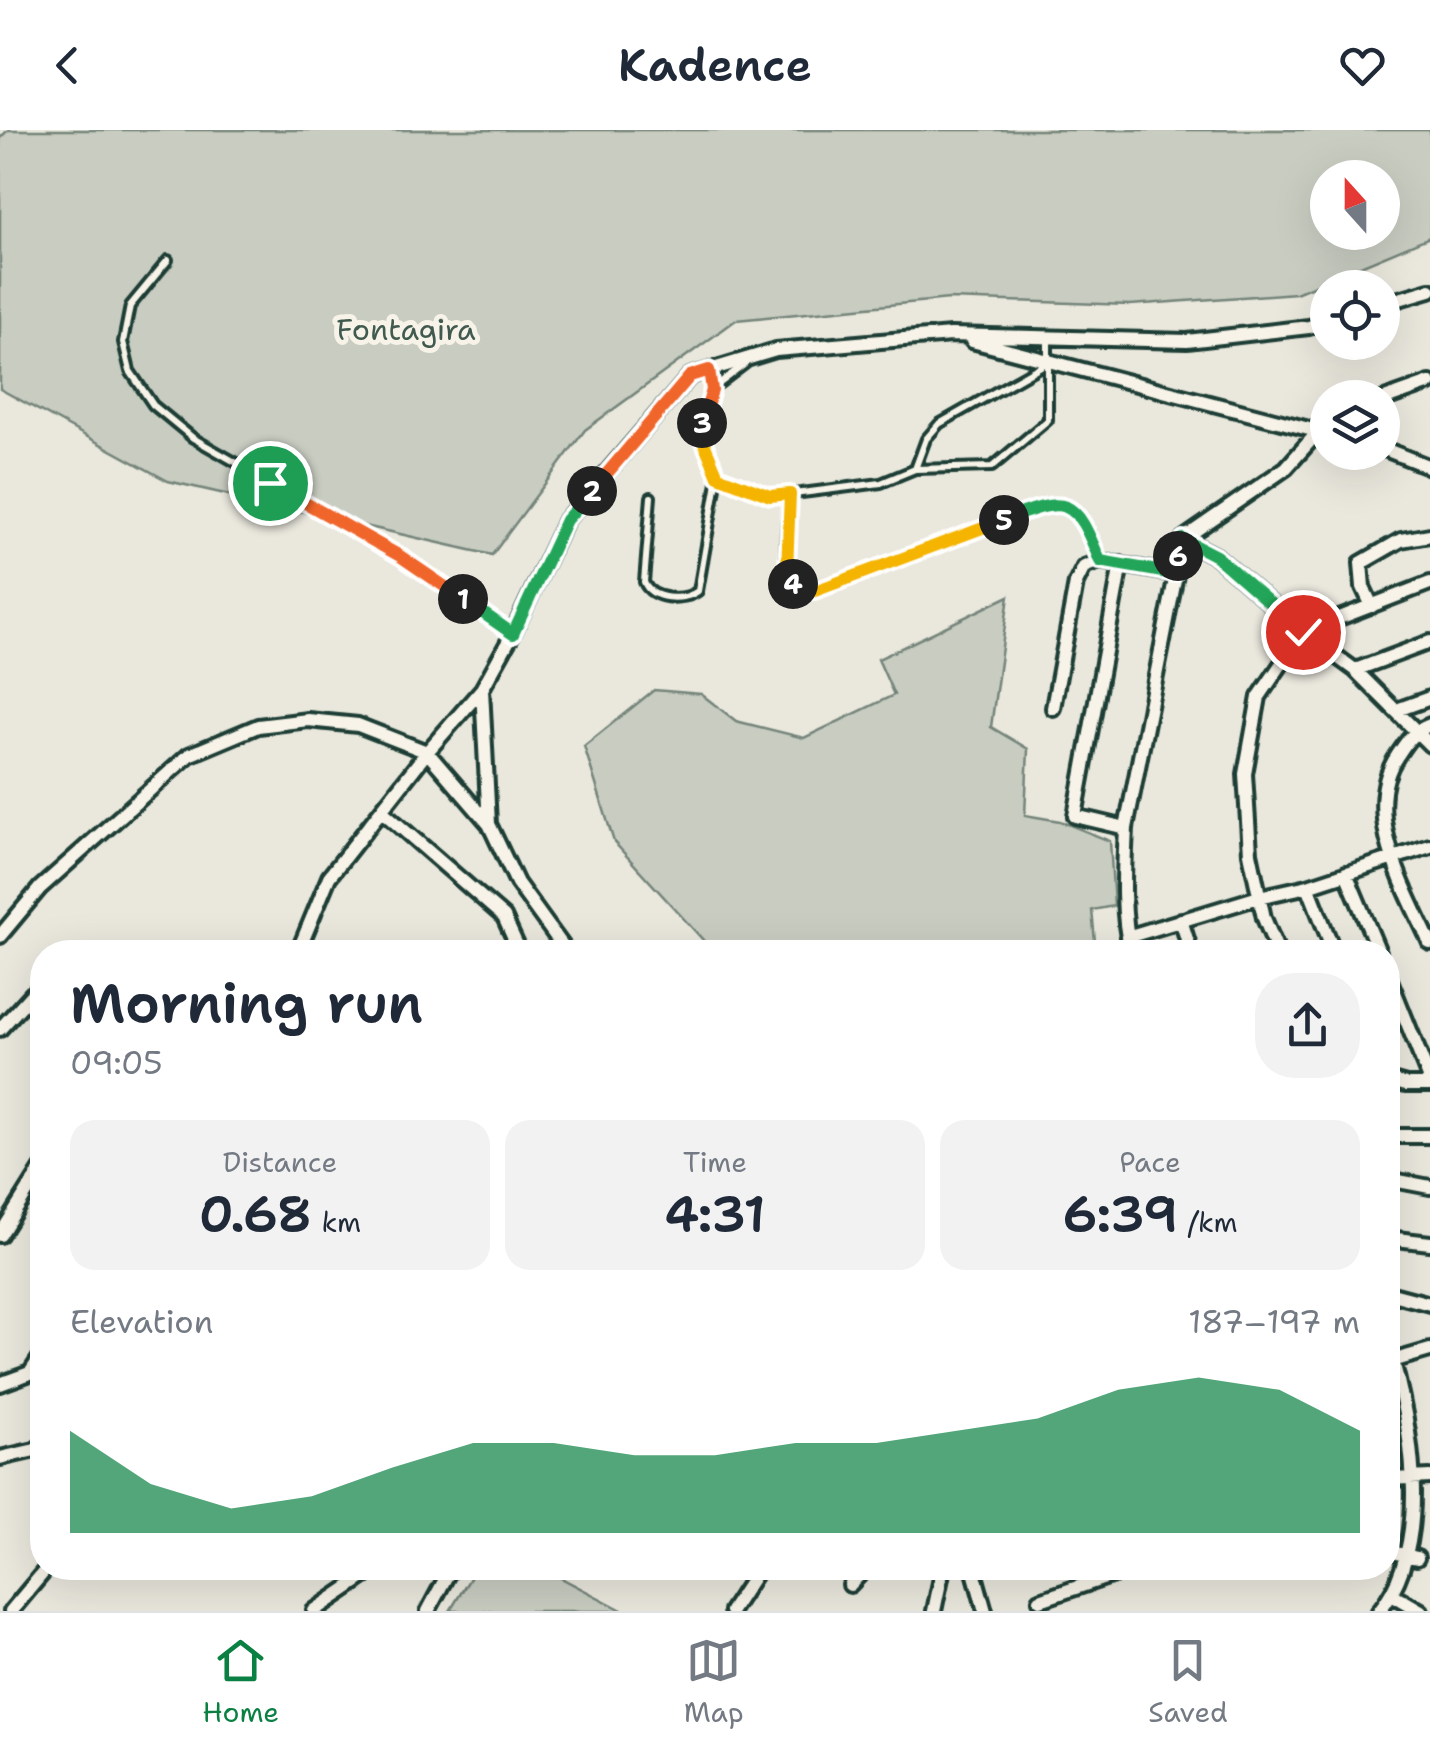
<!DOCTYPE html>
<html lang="en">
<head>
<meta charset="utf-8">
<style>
	body { margin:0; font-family:"Shantell Sans",sans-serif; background:#f2f2f3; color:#1f2937; height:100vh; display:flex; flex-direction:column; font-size:38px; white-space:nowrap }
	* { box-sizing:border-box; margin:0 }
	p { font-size:32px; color:#747a83 }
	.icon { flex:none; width:55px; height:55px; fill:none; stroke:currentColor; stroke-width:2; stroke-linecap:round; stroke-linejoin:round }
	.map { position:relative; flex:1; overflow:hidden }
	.drawer { position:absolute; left:30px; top:810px; width:1370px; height:640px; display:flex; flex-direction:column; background:#fff; border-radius:40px; box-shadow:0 10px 40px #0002 }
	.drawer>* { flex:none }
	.needle { width:65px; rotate:339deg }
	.tools { position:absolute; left:1310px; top:30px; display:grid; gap:20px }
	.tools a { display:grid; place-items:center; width:90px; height:90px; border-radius:50%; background:#fff; box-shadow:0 10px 40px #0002; font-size:50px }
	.pin { position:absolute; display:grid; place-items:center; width:85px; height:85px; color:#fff; margin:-42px; border:5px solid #fff; border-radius:50%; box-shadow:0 2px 10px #0007 }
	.km { position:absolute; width:50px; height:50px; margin:-25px; border-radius:50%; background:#222; color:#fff; font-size:28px; line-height:50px; text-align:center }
	.round { display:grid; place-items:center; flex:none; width:105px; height:105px; border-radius:40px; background:#f2f2f3 }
	.summary { display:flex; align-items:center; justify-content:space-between; height:170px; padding:0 40px }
	h1 { font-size:55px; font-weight:600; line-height:75px }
	.metrics { display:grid; grid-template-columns:repeat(3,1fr); gap:15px; height:170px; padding:10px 40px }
	.metrics div { display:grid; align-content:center; border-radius:25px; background:#f2f2f3; text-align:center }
	.metrics b { font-size:50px; font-weight:600 }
	.metrics small { font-size:28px; font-weight:400 }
	.metrics p { font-size:28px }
	.chart { height:280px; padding:20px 40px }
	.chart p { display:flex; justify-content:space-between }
	.chart svg { width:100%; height:180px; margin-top:10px; fill:#0b8043; opacity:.7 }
	header { display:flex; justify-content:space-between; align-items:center; height:130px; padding:0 40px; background:#fff; font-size:45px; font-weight:600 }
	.dock { display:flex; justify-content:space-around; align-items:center; height:140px; border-top:2px solid #e0e1e3; background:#fff; font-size:28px; color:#747a83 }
	.dock a { display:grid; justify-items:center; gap:5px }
	.dock .current { color:#0b8043 }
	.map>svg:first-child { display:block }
	.green { fill:#c8ccc1; stroke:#74847a; stroke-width:2.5; fill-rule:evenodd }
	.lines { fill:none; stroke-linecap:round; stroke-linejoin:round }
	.lane-casing { stroke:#1f3d34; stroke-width:14 }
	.street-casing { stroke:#1f3d34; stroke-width:20 }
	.lane { stroke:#f7f3e8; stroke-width:6 }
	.street { stroke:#f7f3e8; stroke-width:12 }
	.split-1-casing { stroke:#fff; stroke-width:20 }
	.split-2-casing { stroke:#fff; stroke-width:20 }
	.split-3-casing { stroke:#fff; stroke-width:20 }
	.split-4-casing { stroke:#fff; stroke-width:20 }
	.split-5-casing { stroke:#fff; stroke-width:20 }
	.split-6-casing { stroke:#fff; stroke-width:20 }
	.split-7-casing { stroke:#fff; stroke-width:20 }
	.split-1 { stroke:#f0652b; stroke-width:12 }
	.split-2 { stroke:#22a559; stroke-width:12 }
	.split-3 { stroke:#f0652b; stroke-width:12 }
	.split-4 { stroke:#f5b400; stroke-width:12 }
	.split-5 { stroke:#f5b400; stroke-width:12 }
	.split-6 { stroke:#22a559; stroke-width:12 }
	.split-7 { stroke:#22a559; stroke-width:12 }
	.labels { text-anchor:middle; stroke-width:10; stroke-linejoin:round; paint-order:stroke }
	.park-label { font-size:30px; fill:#415a50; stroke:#f7f3e8 }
</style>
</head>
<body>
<header><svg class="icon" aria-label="back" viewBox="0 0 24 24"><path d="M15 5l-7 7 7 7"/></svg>Kadence<svg class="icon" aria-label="heart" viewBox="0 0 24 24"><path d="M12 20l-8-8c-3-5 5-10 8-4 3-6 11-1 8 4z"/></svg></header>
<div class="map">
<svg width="1430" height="1481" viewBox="0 0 1430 1481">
	<rect width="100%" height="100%" fill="#eae8dd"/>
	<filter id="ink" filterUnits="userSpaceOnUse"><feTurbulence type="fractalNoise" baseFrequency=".01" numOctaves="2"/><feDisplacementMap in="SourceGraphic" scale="20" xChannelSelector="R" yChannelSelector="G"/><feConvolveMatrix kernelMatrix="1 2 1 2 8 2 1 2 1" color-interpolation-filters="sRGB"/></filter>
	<g filter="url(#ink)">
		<path class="green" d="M 8,0 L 1430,0 L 1430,107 L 1296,163 L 1130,175 L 949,169 L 736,190 L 585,300 L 492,425 L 168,351 L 0,259 L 0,8 ZM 1328,48 L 1382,48 L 1382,102 L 1328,102 Z
			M 1009,466 L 991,597 L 1028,619 L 1025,685 L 1060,691 L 1110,711 L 1114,776 L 1092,780 L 1096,822 L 714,822 L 614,712 L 584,616 L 654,560 L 701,564 L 736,591 L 804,608 L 894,565 L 878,529 Z
			M 476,1438 L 542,1438 L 624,1481 L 450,1481 Z"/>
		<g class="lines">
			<defs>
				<path id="lane" d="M 168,130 L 130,176 L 123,212 L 130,241 L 153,275 L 193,308 L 400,426 L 512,503
					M 1048,209 L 1048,290 L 992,337 L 915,339 L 926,309 L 939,294 L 1048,232
					M 745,234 L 712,259 L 699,301 L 718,346 L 770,367 L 881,353 L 915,339
					M 789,364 C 788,392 771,475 822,459 L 1046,375 C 1081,372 1089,402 1100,430
					M 651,367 L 644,452 C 651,470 683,472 698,461 L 718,346"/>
				<path id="street" d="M 1382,174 L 1430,160
					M 972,211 L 1328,304
					M 1382,270 L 1430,253
					M 1382,318 L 1430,337
					M 1183,409 L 1216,426 L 1303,502 L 1355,540 L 1430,615
					M 1121,434 L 1075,686 L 1126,698
					M 1372,476 L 1363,457 L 1361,433 L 1401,410 L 1430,405
					M 1355,540 L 1430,512
					M 482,559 L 489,694 L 517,753 L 567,822
					M 1053,578 L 1076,453 L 1084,437 L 1100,431 L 1174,444
					M 1397,580 L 1430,568
					M 1430,595 C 1412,602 1407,611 1397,626 C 1360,682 1406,760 1430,813
					M 382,681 L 504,787 L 520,822
					M 1346,743 L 1379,822
					M 1308,756 L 1334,822
					M 1181,790 L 1191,822
					M 0,806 L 40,758 L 189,625 L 258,596 L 308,590 L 358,595 L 427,622 L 489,694
					M 1127,807 L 1259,767 L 1308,756 L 1430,716
					M 298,822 L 329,747 L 427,622 L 482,559 L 513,503 L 566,390 L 690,246 L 776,220 L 951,205 L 1187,211 L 1309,197 L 1328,191
					M 1131,822 C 1121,783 1124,739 1126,698 L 1183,409 L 1286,338 L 1318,302
					M 1278,822 L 1264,788 L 1250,723 L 1245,644 L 1259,567 L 1303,502 L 1430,453
					M 1388,845 L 1430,950
					M 0,899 L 32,864 L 42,859
					M 1388,950 L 1406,955 L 1430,955
					M 1388,1006 L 1430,1006
					M 1388,1049 L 1430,1057
					M 0,1105 L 42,1038
					M 1388,1108 L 1430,1113
					M 1388,1163 L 1430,1174
					M 1389,1232 L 1430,1220
					M 0,1254 L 30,1243 L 42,1225
					M 0,1328 L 35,1320 L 42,1315
					M 1388,1349 L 1430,1347
					M 1388,1421 L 1417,1428
					M 973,1438 L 985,1481
					M 850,1455 L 866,1438
					M 1397,1467 L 1421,1481
					M 1040,1470 L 1134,1438
					M 11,1481 L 47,1438
					M 314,1481 L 377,1438
					M 428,1481 L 451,1438
					M 731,1481 L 759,1438
					M 934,1481 L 943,1438
					M 1379,1481 C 1430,1419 1414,1310 1393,1231"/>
			</defs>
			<use href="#lane" class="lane-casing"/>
			<use href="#street" class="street-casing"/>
			<use href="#lane" class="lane"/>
			<use href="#street" class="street"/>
		</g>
	</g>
	<g class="lines" filter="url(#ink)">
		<defs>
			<path id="split-1" d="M 270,353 L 400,426 L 463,469"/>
			<path id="split-2" d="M 463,469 L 513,504 L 566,390 L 592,361"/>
			<path id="split-3" d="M 592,361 L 690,246 L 709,240 L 712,260 L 702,293"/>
			<path id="split-4" d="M 702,293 L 699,301 L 718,346 L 770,366 L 790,364 L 787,441 L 793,454"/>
			<path id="split-5" d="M 793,454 L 815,461 L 1004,390"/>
			<path id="split-6" d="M 1004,390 C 1068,366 1074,366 1100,431 L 1174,444 L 1178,426"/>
			<path id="split-7" d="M 1178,426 L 1183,409 L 1216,426 L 1303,502"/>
		</defs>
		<use href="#split-1" class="split-1-casing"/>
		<use href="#split-2" class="split-2-casing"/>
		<use href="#split-3" class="split-3-casing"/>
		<use href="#split-4" class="split-4-casing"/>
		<use href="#split-5" class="split-5-casing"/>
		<use href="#split-6" class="split-6-casing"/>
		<use href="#split-7" class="split-7-casing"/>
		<use href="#split-1" class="split-1"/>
		<use href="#split-2" class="split-2"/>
		<use href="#split-3" class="split-3"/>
		<use href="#split-4" class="split-4"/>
		<use href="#split-5" class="split-5"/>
		<use href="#split-6" class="split-6"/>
		<use href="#split-7" class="split-7"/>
	</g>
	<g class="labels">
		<g class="park-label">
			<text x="406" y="210">Fontagira</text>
		</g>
	</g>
</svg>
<div class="tools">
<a><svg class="needle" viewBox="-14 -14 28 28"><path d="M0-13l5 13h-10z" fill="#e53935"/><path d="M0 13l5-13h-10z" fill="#747a83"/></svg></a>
<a><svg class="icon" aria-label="locate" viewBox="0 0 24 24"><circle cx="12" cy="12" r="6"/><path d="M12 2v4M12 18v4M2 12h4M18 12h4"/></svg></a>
<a><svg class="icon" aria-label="layers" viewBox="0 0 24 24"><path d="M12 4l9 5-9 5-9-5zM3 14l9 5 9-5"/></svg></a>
</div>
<div class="pin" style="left:270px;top:353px;background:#1e9e55"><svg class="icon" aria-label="arrive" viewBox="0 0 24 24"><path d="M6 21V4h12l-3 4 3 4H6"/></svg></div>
<div class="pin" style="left:1303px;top:502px;background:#d93025"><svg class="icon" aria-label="check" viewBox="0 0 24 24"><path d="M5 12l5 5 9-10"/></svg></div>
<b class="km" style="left:463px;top:469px">1</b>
<b class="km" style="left:592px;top:361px">2</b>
<b class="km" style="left:702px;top:293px">3</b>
<b class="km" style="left:793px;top:454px">4</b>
<b class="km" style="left:1004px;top:390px">5</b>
<b class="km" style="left:1178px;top:426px">6</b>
<section class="drawer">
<div class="summary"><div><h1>Morning run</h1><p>09:05</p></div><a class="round"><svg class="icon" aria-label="share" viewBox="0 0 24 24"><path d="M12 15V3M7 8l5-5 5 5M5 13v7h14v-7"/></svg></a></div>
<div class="metrics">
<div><p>Distance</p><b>0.68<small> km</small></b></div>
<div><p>Time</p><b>4:31</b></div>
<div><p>Pace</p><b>6:39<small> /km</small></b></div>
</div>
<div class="chart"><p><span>Elevation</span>187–197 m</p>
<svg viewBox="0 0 160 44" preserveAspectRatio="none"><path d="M0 44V19L10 32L20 38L30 35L40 28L50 22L60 22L70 25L80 25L90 22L100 22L110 19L120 16L130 9L140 6L150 9L160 19V44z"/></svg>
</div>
</section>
</div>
<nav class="dock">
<a class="current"><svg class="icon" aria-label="home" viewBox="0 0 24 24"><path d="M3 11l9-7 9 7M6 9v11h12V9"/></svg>Home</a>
<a><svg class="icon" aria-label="map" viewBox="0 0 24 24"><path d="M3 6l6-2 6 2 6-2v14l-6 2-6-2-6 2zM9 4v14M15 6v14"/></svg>Map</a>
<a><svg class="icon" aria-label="saved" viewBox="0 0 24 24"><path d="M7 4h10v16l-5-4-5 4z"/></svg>Saved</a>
</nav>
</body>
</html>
